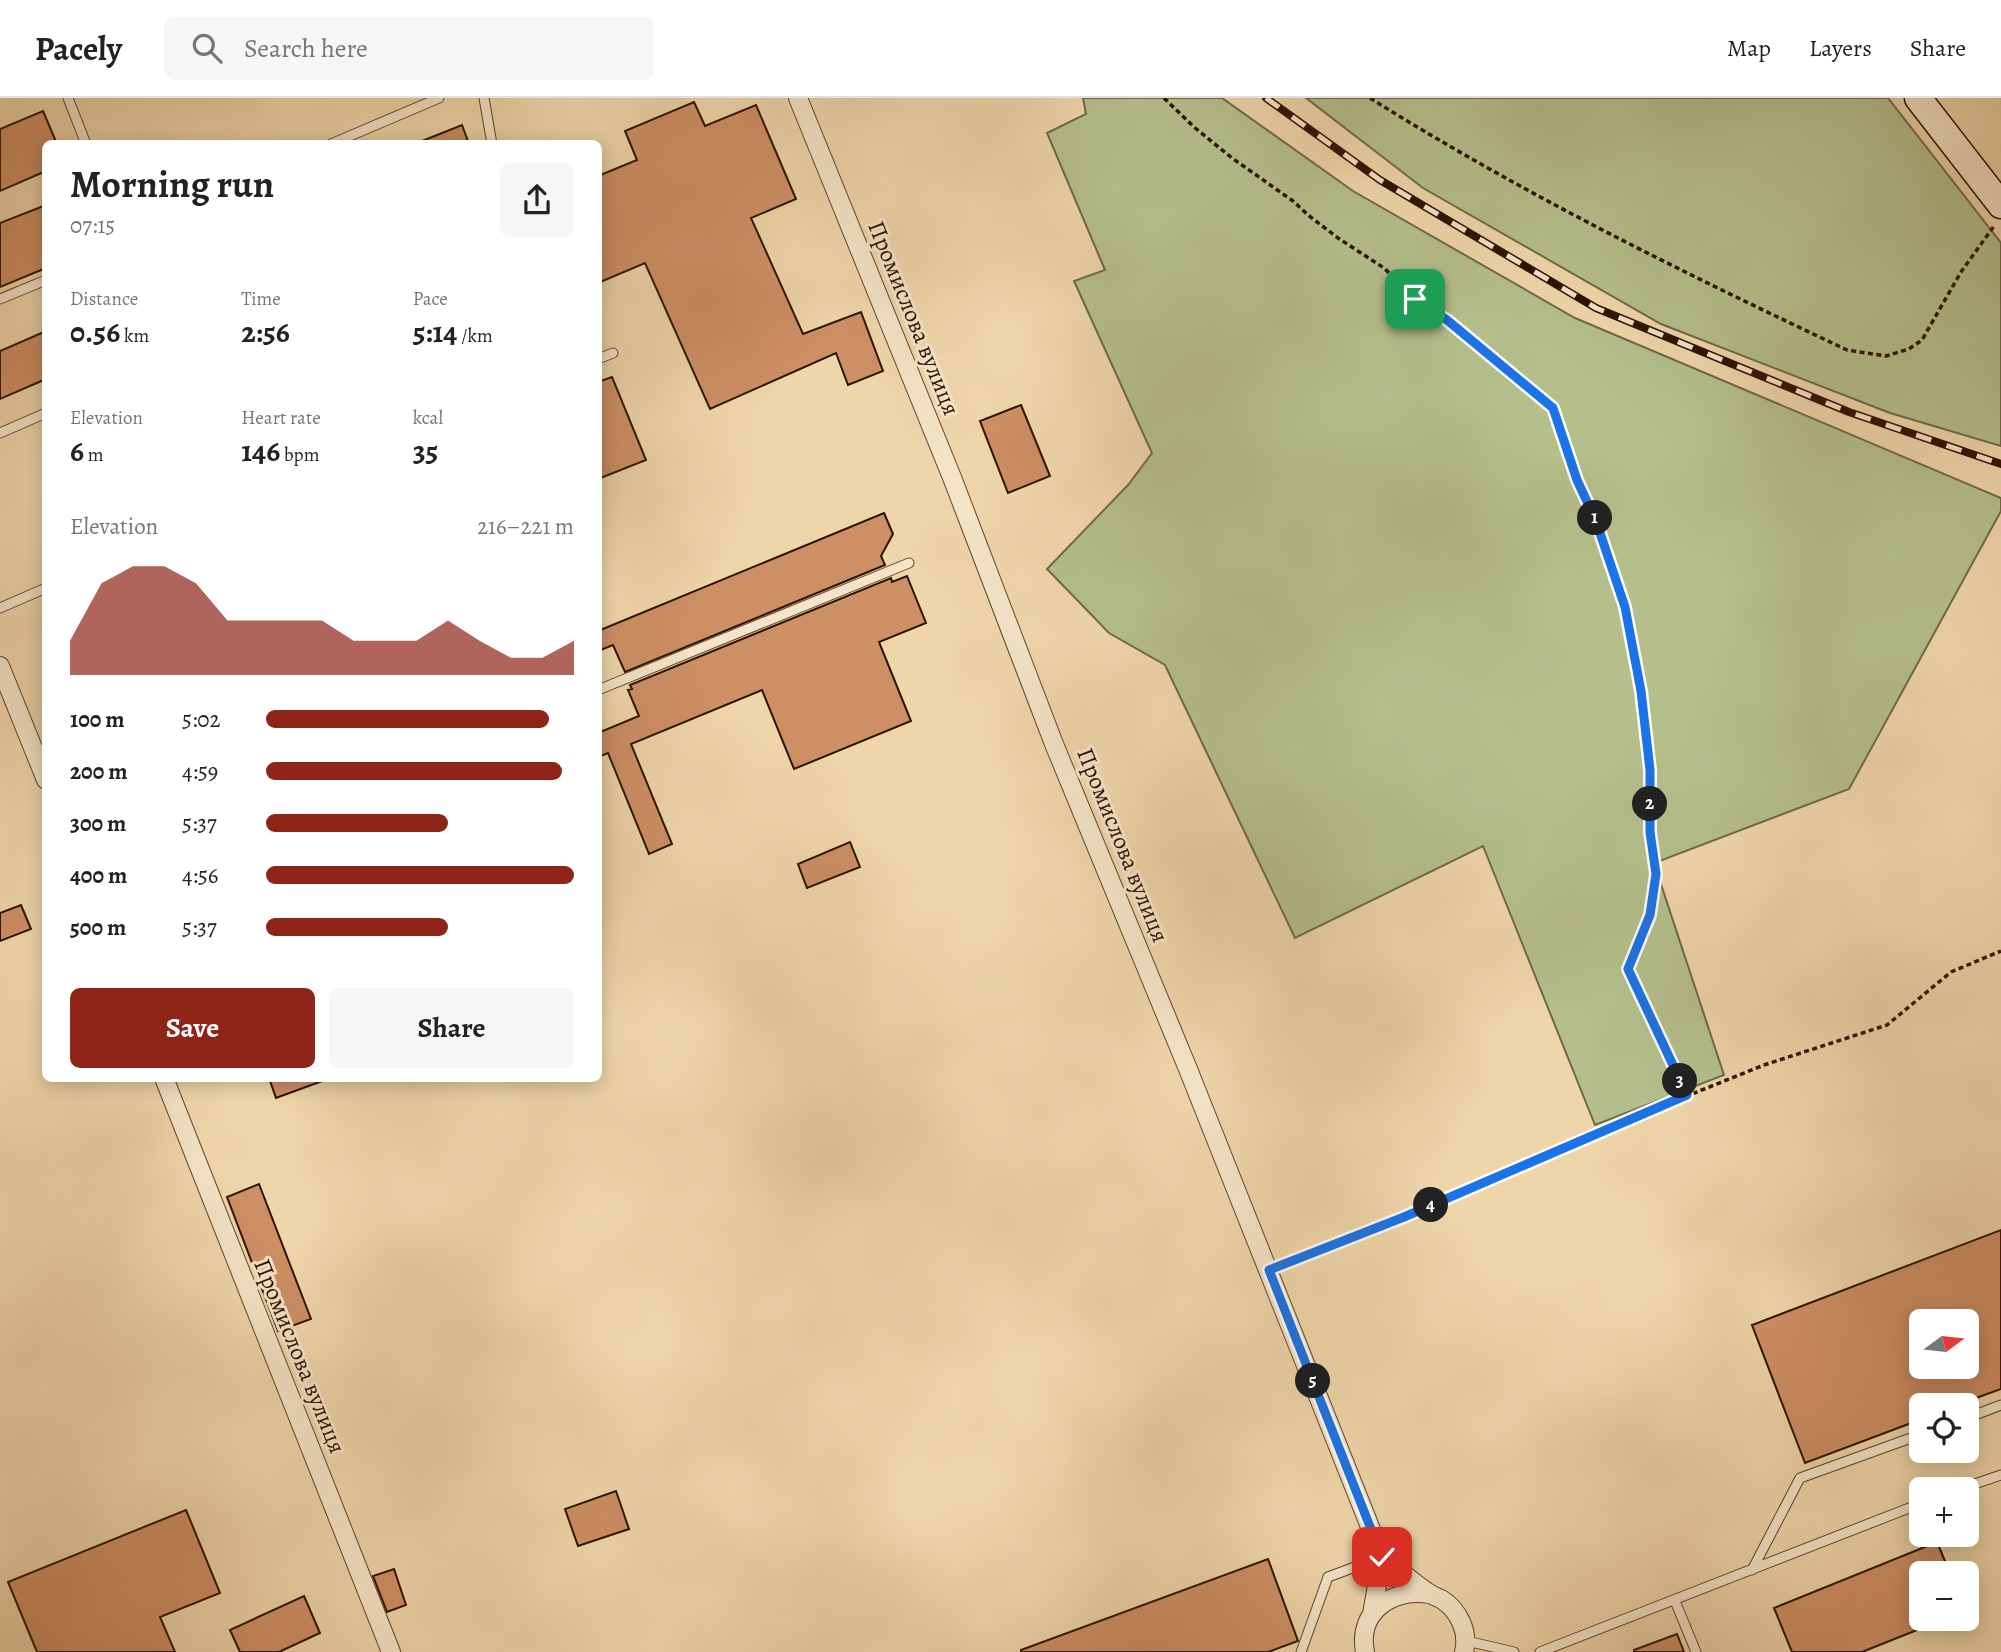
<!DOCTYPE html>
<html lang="en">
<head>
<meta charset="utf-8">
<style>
	body { margin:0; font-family:Alegreya,serif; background:#f6f6f6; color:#222; height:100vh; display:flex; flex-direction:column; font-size:26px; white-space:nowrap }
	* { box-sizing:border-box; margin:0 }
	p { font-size:23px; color:#767676 }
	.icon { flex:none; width:38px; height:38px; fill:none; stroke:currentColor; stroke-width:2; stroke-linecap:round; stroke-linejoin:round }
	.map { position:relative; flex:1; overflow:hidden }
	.details { position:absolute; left:42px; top:42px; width:560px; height:942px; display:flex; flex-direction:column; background:#fff; border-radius:10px; box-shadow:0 4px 18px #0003 }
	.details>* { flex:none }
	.needle { width:46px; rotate:75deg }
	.controls { position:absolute; left:1909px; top:1211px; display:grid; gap:14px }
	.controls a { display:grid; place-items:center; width:70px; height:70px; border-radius:10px; background:#fff; box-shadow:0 4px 18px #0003; font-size:35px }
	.pin { position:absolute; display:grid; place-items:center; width:60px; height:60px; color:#fff; margin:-30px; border-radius:14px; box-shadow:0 4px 10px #0006 }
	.km { position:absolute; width:35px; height:35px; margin:-18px; border-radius:50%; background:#222; color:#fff; font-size:19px; line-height:35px; text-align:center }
	.round { display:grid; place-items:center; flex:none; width:74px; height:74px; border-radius:10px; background:#f6f6f6 }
	.headline { display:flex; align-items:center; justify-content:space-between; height:119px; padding:0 28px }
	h1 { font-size:38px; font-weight:600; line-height:52px }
	.metrics { display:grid; grid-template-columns:repeat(3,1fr); gap:10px; height:119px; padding:7px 28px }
	.metrics div { display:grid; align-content:center }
	.metrics b { font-size:30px; font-weight:600 }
	.metrics small { font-size:19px; font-weight:400 }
	.metrics p { font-size:19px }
	.chart { height:196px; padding:14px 28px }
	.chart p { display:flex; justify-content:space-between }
	.chart svg { width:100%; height:126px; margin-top:7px; fill:#8f2418; opacity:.7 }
	.cta { display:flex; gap:14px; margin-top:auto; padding:14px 28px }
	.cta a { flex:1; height:80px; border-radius:10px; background:#8f2418; color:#fff; font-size:28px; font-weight:600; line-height:80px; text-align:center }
	.cta a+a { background:#f6f6f6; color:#222 }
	ul { padding:0 28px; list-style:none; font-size:23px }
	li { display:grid; grid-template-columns:112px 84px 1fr; align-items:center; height:52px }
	li i { height:18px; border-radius:9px; background:#8f2418 }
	header { display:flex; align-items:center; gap:42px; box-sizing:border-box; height:98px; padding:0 35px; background:#fff; border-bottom:2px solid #e0e0e0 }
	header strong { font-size:33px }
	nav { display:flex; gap:38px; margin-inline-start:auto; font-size:24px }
	.search { width:490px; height:63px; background:#f6f6f6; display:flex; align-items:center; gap:18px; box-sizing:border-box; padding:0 24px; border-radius:10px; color:#767676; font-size:26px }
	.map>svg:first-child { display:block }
	.green { fill:#b4bf8c; stroke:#706946; stroke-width:2 }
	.building { fill:#cd8f64; stroke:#2c1301; stroke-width:2; fill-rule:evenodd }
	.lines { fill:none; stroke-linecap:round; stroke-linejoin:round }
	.service-casing { stroke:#5d442b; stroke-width:11 }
	.minor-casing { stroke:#5d442b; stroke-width:20 }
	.secondary-casing { stroke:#2c1301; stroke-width:29 }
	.path { stroke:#2c1301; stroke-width:3.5; stroke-dasharray:5 3.5; stroke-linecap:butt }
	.service { stroke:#f5e4c8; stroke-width:9 }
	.minor { stroke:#f5e4c8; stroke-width:18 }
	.secondary { stroke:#f5e4c8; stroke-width:26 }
	.rail-casing { stroke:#2c1301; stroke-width:8 }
	.rail { stroke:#f5e4c8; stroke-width:5; stroke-dasharray:16; stroke-linecap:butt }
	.route-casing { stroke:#fff; stroke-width:14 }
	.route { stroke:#1a73e8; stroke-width:9 }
	.labels { text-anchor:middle; stroke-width:6; stroke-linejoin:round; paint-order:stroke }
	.street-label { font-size:24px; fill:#2c1301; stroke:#f5e4c8 }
</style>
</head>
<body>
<header>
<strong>Pacely</strong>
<div class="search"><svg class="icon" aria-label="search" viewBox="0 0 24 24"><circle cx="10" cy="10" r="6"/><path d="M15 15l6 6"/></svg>Search here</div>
<nav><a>Map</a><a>Layers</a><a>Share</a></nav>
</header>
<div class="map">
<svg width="2001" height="1554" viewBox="0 0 2001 1554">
	<rect width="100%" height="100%" fill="#efd6aa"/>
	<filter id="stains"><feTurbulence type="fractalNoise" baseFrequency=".00286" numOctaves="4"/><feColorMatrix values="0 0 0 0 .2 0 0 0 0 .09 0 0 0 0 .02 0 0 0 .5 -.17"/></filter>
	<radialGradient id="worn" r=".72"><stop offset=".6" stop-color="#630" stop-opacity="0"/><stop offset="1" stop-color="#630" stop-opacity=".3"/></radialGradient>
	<path class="green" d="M 1083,0 L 1222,0 L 1353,93 L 1575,220 L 2001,400 L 2001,413 L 1849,691 L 1654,765 L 1724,977 L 1595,1027 L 1483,748 L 1295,840 L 1165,567 L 1109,535 L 1047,471 L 1128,387 L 1152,355 L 1074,183 L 1105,172 L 1047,35 L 1086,16 Z
		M 1306,0 L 1888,0 L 2001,145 L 2001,348 L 1890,315 L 1661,226 L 1423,90 Z"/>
	<path class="building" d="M 694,4 L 705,28 L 756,7 L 796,101 L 751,120 L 803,236 L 861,214 L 883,273 L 848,287 L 836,255 L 710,311 L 645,165 L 598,185 L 598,78 L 637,62 L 625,33 Z
		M 43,13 L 57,46 L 46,46 L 46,73 L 0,93 L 0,31 Z
		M 462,27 L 469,46 L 417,46 L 417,45 Z
		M 46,107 L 46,170 L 0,189 L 0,125 Z
		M 46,233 L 46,281 L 0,301 L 0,253 Z
		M 612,279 L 646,362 L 598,381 L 598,284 Z
		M 1021,307 L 1050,378 L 1008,395 L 980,323 Z
		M 884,415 L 893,436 L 881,458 L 885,467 L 625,574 L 613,547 L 598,553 L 598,533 Z
		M 907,478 L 926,525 L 879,544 L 911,623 L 794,671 L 762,592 L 631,646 L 672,746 L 649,756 L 608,655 L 598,659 L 598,635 L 639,618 L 628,592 L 632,591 L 630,587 L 891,480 L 892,484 Z
		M 850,744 L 860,769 L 807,790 L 798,766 Z
		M 21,807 L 31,831 L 0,843 L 0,815 Z
		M 269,980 L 325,980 L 325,982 L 276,1000 Z
		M 259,1086 L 311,1221 L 278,1233 L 227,1099 Z
		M 2001,1132 L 2001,1291 L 1957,1307 L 1922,1307 L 1922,1321 L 1805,1365 L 1752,1227 ZM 1922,1223 L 1967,1223 L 1967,1269 L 1922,1269 Z
		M 616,1393 L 629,1431 L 578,1448 L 565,1411 Z
		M 186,1412 L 220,1495 L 160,1519 L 175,1554 L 37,1554 L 8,1484 Z
		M 1937,1444 L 1950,1475 L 1922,1475 L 1922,1530 L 1862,1554 L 1792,1554 L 1774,1510 Z
		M 1268,1461 L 1298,1543 L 1268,1554 L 1021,1554 L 1021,1552 Z
		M 394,1471 L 406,1507 L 387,1514 L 373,1478 Z
		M 304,1498 L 320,1535 L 279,1554 L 240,1554 L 230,1532 Z
		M 1677,1536 L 1684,1554 L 1634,1554 L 1634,1552 Z"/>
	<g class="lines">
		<defs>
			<path id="service" d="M 68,0 L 86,46
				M 484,0 L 492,46
				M 331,46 L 439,0
				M 0,201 L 46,182
				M 598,261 L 613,255
				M 0,335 L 46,315
				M 0,510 L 46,490
				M 598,592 L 909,465
				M 1967,1320 L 2001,1307
				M 1960,1391 L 2001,1377
				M 1752,1472 L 1800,1380 L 1922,1336
				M 1675,1503 L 1696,1554
				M 1467,1543 L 1514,1554
				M 1301,1554 L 1328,1479 L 1382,1459
				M 1540,1554 L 1922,1405"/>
			<path id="minor" d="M 798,0 L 953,382 L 1054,646 L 1188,971 L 1382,1459 L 1372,1516
				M 0,568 L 46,682
				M 164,980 L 391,1554
				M 1382,1459 C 1397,1470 1411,1483 1426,1493 C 1431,1497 1436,1499 1441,1501 C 1459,1512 1469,1534 1464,1554
				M 1365,1554 C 1357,1513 1393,1490 1429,1496"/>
			<path id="secondary" d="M 1918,0 L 2001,107"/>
		</defs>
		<use href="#service" class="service-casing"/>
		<use href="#minor" class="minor-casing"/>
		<use href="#secondary" class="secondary-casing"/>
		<path class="path" d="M 1164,0 L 1194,29 L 1232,60 L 1293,103 L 1308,117 L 1338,140 L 1384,170 L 1415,201 L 1447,222 L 1554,310 L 1577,382 L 1596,423 L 1625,509 L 1641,593 L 1650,672 L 1650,734 L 1656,776 L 1650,817 L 1628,871 L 1687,997
			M 1370,0 C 1523,96 1684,175 1847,252 L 1886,258 L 1909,251 L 1922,242 L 1961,174 L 1994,128
			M 1285,1166 L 1404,1119 L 1585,1039 L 1764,967 L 1887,927 L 1951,874 L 2001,853"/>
		<use href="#service" class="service"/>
		<use href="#minor" class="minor"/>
		<use href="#secondary" class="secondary"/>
		<defs>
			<path id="rail" d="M 1266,0 L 1380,82 L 1596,210 L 1849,314 L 2001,366"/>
		</defs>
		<use href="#rail" class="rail-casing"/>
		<use href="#rail" class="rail"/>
	</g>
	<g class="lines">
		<defs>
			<path id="route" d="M 1382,1459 L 1269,1172 L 1404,1119 L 1687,997 L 1628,871 L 1650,817 L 1656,776 L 1650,734 L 1650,672 L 1641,593 L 1625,509 L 1596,423 L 1577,382 L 1553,310 L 1447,222 L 1415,201"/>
		</defs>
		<use href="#route" class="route-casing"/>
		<use href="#route" class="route"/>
	</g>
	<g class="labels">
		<g class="street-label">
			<text transform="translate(914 220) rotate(68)" y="8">Промислова вулиця</text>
			<text transform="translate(1123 747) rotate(68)" y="8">Промислова вулиця</text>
			<text transform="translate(300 1258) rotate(68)" y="8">Промислова вулиця</text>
		</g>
	</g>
	<rect width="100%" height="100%" filter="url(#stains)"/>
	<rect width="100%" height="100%" fill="url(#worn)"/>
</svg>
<div class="controls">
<a><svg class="needle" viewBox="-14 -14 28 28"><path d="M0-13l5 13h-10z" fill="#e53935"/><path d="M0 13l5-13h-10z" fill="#767676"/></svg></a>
<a><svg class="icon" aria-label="locate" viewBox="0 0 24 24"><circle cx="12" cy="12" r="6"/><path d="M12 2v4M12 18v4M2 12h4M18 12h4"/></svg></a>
<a>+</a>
<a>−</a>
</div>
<div class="pin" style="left:1415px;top:201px;background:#1e9e55"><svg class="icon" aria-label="arrive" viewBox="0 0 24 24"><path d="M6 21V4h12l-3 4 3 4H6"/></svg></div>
<div class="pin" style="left:1382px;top:1459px;background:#d93025"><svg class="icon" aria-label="check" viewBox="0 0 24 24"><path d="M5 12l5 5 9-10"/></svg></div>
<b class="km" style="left:1595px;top:420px">1</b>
<b class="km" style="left:1650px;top:706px">2</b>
<b class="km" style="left:1680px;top:983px">3</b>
<b class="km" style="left:1431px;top:1107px">4</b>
<b class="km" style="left:1313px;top:1283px">5</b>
<section class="details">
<div class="headline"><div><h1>Morning run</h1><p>07:15</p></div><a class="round"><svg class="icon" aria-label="share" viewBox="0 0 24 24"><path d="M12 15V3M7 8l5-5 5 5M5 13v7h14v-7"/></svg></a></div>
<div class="metrics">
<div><p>Distance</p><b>0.56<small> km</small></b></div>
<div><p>Time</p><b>2:56</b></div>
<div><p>Pace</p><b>5:14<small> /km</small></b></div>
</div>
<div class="metrics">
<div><p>Elevation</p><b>6<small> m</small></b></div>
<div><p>Heart rate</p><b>146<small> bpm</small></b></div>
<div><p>kcal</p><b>35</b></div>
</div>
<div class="chart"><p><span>Elevation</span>216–221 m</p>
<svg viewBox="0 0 160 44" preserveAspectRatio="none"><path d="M0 44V32L10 12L20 6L30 6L40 12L50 25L60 25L70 25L80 25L90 32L100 32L110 32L120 25L130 32L140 38L150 38L160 32V44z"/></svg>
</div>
<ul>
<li><b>100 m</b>5:02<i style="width:92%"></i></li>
<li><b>200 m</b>4:59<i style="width:96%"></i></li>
<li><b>300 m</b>5:37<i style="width:59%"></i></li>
<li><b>400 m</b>4:56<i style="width:100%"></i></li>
<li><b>500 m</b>5:37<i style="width:59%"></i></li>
</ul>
<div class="cta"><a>Save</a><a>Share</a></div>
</section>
</div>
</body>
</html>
